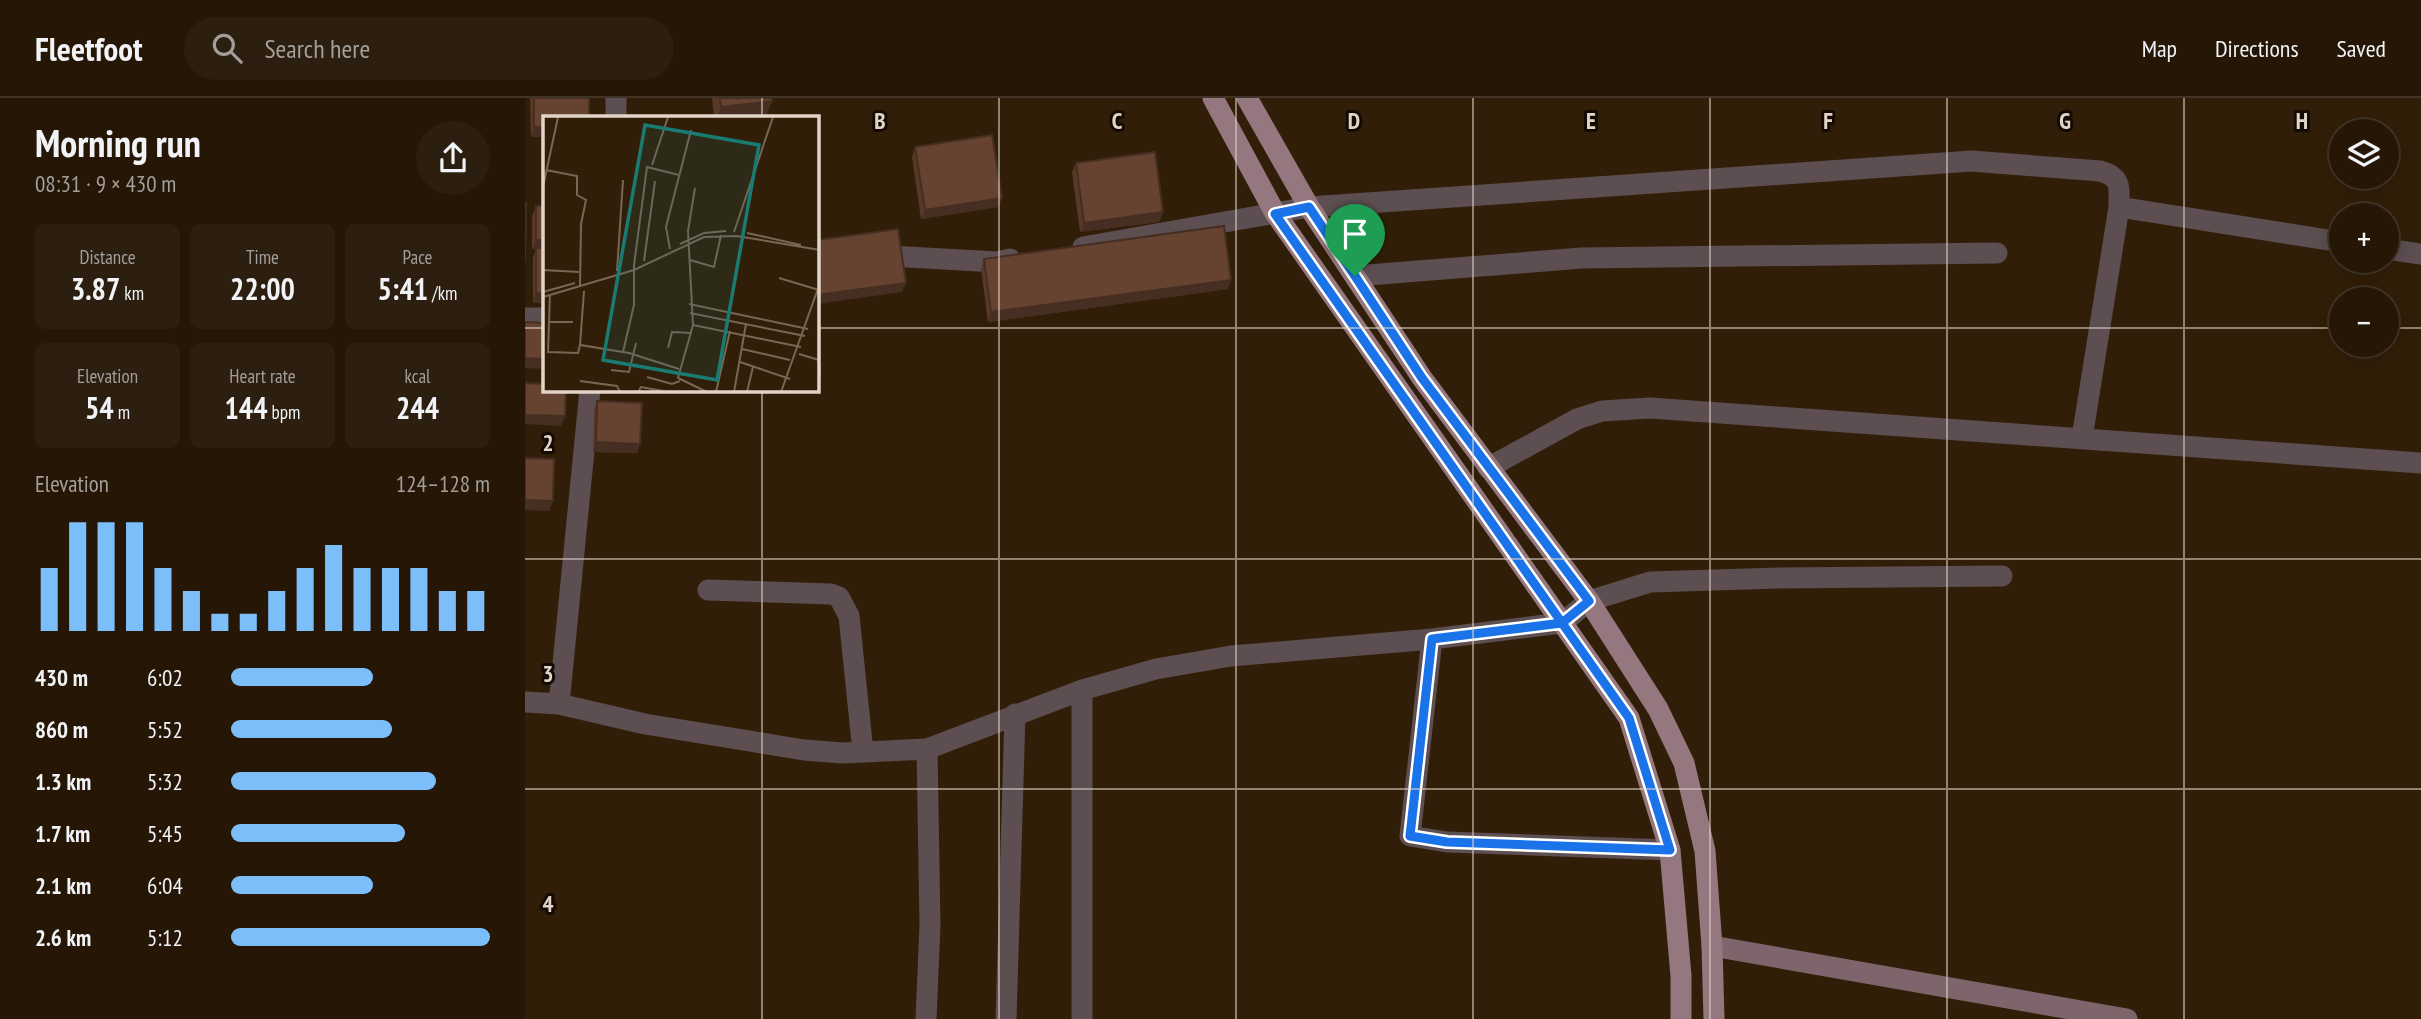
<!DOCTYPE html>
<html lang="en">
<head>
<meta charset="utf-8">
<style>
	body { margin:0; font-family:"PT Sans Narrow",sans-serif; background:#2d1f10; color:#f1f3f6; height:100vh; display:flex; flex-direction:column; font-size:26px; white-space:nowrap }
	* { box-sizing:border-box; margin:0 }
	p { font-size:23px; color:#a39f9b }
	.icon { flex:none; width:38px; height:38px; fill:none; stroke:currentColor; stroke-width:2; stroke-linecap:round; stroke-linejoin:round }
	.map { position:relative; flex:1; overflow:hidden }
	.drawer { display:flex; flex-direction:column; background:#251606; width:525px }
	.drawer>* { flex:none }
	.buttons { position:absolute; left:1804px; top:21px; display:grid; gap:14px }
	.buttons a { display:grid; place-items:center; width:70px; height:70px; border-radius:50%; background:#251606; box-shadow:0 4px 18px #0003,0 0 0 2px #423528; font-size:35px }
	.pin { position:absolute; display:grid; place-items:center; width:60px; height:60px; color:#fff; margin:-72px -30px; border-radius:50% 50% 50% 0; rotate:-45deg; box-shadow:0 0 7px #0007 }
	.pin .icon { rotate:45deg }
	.round { display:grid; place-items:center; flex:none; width:74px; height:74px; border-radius:37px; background:#2d1f10 }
	.overview { display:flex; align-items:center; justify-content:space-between; height:119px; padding:0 35px }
	h1 { font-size:38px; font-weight:800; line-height:52px }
	.metrics { display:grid; grid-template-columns:repeat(3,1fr); gap:10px; height:119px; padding:7px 35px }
	.metrics div { display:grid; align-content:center; border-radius:10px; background:#2d1f10; text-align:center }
	.metrics b { font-size:30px; font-weight:800 }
	.metrics small { font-size:19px; font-weight:400 }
	.metrics p { font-size:19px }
	.chart { height:196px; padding:14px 35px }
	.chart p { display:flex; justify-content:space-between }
	.chart svg { width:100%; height:126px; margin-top:7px; stroke:#7cbef9; stroke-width:6 }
	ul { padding:0 35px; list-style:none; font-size:23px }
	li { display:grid; grid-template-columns:112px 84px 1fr; align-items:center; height:52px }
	li i { height:18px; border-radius:9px; background:#7cbef9 }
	header { display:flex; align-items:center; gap:42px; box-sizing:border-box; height:98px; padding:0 35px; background:#251606; border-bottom:2px solid #423528 }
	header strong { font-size:33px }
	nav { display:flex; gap:38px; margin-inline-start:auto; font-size:24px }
	.search { width:490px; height:63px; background:#2d1f10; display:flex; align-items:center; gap:18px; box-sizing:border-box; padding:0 24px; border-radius:38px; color:#a39f9b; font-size:26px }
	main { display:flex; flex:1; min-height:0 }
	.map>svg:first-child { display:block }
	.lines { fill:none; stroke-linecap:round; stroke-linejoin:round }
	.street { stroke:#5c4e51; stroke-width:21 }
	.secondary { stroke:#7d656b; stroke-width:21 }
	.primary { stroke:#95777f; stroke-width:21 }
	.wall { fill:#583929 }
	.shaded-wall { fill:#472e22 }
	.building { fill:#664230; stroke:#472e22; stroke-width:2 }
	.route-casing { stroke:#fff; stroke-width:14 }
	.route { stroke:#1a73e8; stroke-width:9 }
	.grid { fill:none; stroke:#e2d5c8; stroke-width:2; stroke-opacity:0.55 }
	.inset-road { fill:none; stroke:#786755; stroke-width:2 }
	.view { fill:#1a7b72; fill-opacity:0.15; stroke:#1a7b72; stroke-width:3.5 }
	.inset-edge { fill:none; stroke:#e2d5c8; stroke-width:3.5 }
	.grid-label { font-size:23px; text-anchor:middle; font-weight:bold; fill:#e2d5c8; stroke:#130a03; stroke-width:6; stroke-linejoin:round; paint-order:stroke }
</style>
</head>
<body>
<header>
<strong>Fleetfoot</strong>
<div class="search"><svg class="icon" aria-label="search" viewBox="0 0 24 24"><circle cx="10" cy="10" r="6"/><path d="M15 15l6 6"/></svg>Search here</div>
<nav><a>Map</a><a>Directions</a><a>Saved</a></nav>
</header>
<main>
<section class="drawer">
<div class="overview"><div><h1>Morning run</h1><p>08:31 · 9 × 430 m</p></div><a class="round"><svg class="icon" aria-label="share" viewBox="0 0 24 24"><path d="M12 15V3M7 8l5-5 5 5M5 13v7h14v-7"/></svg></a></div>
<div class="metrics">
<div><p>Distance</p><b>3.87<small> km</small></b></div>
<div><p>Time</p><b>22:00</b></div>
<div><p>Pace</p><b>5:41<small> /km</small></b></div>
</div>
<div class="metrics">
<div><p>Elevation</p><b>54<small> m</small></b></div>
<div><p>Heart rate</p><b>144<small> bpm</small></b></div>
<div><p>kcal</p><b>244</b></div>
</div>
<div class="chart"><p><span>Elevation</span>124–128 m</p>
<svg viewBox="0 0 160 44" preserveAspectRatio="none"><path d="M5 44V22M15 44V6M25 44V6M35 44V6M45 44V22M55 44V30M65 44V38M75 44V38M85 44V30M95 44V22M105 44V14M115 44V22M125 44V22M135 44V22M145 44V30M155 44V30"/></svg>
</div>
<ul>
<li><b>430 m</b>6:02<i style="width:55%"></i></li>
<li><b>860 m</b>5:52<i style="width:62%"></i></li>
<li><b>1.3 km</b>5:32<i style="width:79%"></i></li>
<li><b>1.7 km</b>5:45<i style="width:67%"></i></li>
<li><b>2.1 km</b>6:04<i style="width:55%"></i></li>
<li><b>2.6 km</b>5:12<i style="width:100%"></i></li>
</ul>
</section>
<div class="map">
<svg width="1896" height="921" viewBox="0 0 1896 921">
	<rect width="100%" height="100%" fill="#311e08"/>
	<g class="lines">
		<path class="street" d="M 91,0 L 91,19
			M 1594,109 L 1816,144
			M 558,149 L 784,109 L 1447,63 L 1575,73 C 1597,79 1594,89 1594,109 L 1557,340
			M 1862,151 L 1896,156
			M 292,154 L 472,164 L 485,161
			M 830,178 L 1057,160 L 1472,155
			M 0,220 L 19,220
			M 963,370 L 1052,321 L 1077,313 L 1125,310 L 1896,365
			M 183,492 L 306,496 L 314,499 L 324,518 L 338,654
			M 907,541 L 885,738 L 922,744 L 1145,752
			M 0,604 L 34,606 L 120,626 L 279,652 L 318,655 L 402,651 L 557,592 L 631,571 L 706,558 L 907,541 L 1037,525 L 1064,503 L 1125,484 L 1254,480 L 1477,478
			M 34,606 L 65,292
			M 401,921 L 405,827 L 402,651
			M 481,921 L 490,616
			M 557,921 L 557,592"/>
		<path class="secondary" d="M 1187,848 L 1602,921"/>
		<path class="primary" d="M 688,0 L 750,115 L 1104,620 L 1145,752 L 1156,878 L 1156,921
			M 722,0 L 784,109 L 897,280 L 1064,503 L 1133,611 L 1159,665 L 1180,753 L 1187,848 L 1189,921"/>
	</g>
	<path class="wall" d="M 5,0 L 64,0 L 6,39 Z
		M 187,0 L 246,0 L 241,19 L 189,19 Z
		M 390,49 L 477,100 L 473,109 L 396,121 L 387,59 Z
		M 551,65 L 638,114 L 634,124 L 555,134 L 547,74 Z
		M 11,108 L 19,205 L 8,205 L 8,159 L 11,151 L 7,151 L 7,118 Z
		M 459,161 L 703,191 L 463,224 L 456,171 Z
		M 72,303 L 115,346 L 112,355 L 68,354 L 69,313 Z"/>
	<path class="shaded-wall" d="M 247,3 L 241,19 L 192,19 L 196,9 Z
		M 9,29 L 19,29 L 19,39 L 6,39 Z
		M 477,100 L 473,109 L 396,121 L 400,112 Z
		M 638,114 L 634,124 L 555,134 L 559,125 Z
		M 11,142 L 19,142 L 19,151 L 7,151 Z
		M 706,182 L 703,191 L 463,224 L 466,214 Z
		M 381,185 L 377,194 L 292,206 L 292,197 Z
		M 11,195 L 19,195 L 19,205 L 8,205 Z
		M 0,260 L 19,261 L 19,271 L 0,270 Z
		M 0,317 L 40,318 L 36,328 L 0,326 Z
		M 71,344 L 115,346 L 112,355 L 68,354 Z
		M 0,402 L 28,403 L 24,413 L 0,412 Z"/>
	<path class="building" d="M 9,0 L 64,0 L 64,19 L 19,19 L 19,29 L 9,29 Z
		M 195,0 L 246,0 L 247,3 L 196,9 Z
		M 467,37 L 477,100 L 400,112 L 390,49 Z
		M 630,54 L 638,114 L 559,125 L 551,65 Z
		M 0,105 L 1,105 L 0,164 Z
		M 11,108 L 19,108 L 19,142 L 11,142 Z
		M 699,128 L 706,182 L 466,214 L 459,161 Z
		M 373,131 L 381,185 L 292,197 L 292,142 Z
		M 11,150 L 19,150 L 19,195 L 11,195 Z
		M 0,224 L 19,225 L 19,261 L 0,260 Z
		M 0,285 L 19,286 L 19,292 L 41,292 L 40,318 L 0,317 Z
		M 72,303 L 117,305 L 115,346 L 71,344 Z
		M 0,360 L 29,361 L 28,403 L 0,402 Z"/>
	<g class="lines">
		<defs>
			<path id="route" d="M 830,178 L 784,109 L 750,116 L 1037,525 L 907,541 L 885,738 L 922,744 L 1145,752 L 1104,620 L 1037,525 L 1064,503 L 897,280 L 830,178"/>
		</defs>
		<use href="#route" class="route-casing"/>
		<use href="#route" class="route"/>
	</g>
	<path class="grid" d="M 237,0 L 237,19M 474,0 L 474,921M 711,0 L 711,921M 948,0 L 948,921M 1185,0 L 1185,921M 1422,0 L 1422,921M 1659,0 L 1659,921M 0,230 L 19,230M 292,230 L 1816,230M 1862,230 L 1896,230M 237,292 L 237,921M 0,461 L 1896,461M 0,691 L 1896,691"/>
	<g transform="translate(18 18)">
		<rect width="276" height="276" fill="#311e08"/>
		<path class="inset-road" d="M 109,49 L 125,1M 3,54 L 34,60 L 34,79 L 43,84 L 38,108 L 37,170M 0,71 L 15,1M 152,72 L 145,115 L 150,209 L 135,262 L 164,276M 191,116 L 230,1M 204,117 L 258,129M 137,128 L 161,117 L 183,115M 127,133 L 123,111 L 148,14M 147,144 L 171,151 L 178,119M 101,145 L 112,65M 0,154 L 36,156M 74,155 L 80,64M 236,162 L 276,174M 0,176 L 32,167M 7,178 L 5,236 L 35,237 L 37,229 L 86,237 L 136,253M 0,181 L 91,154 L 161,121 L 194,120 L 277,134M 146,188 L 265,213M 147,197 L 262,220M 7,206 L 30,206M 150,209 L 258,231M 37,229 L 41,175M 125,232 L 129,216 L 149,217M 199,233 L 247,244M 80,236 L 91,189 L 91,149 L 104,51 L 136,59M 256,238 L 276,244 L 277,259M 197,246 L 247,263M 68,254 L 86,256 L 93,227M 104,261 L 129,268 L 137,265M 37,265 L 74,270 L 77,276M 95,276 L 98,271 L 120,275M 173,276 L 187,215M 191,276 L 203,208M 204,276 L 210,251M 238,276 L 277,167"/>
		<path class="view" d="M 102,9 L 216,29 L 174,264 L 60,244 Z"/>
		<rect width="276" height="276" class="inset-edge"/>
	</g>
	<g class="grid-label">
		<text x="355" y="31">B</text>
		<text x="592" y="31">C</text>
		<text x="829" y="31">D</text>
		<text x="1066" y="31">E</text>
		<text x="1303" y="31">F</text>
		<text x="1540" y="31">G</text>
		<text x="1777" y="31">H</text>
		<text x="23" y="353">2</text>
		<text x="23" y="584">3</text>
		<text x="23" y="814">4</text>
	</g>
</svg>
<div class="buttons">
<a><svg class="icon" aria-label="layers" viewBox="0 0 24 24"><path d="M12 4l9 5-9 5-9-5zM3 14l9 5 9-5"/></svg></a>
<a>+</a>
<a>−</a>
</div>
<div class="pin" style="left:830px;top:178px;background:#1e9e55"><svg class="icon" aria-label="arrive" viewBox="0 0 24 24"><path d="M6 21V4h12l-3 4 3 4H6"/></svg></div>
</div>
</main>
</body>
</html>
